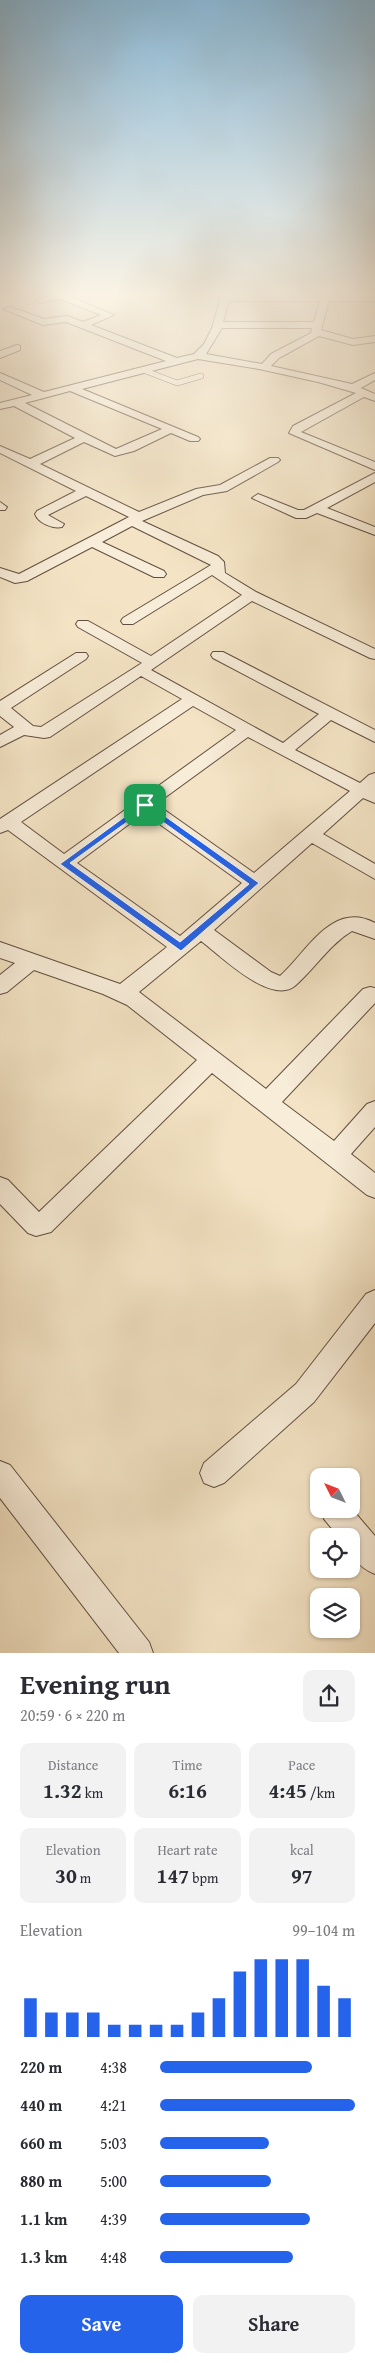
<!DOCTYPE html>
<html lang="en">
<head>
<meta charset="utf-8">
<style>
	body { margin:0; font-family:"Gentium Book Plus",serif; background:#f2f2f3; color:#2b2b33; height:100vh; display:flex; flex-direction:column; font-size:19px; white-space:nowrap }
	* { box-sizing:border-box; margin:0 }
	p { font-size:16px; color:#7c7c81 }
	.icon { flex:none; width:28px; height:28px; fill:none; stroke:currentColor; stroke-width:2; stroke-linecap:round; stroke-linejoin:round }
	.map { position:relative; height:1653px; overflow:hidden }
	.details { display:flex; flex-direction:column; background:#fff; flex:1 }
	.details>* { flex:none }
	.needle { width:32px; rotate:312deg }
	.tools { position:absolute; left:310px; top:1468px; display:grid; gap:10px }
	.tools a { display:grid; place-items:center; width:50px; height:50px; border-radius:10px; background:#fff; box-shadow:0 1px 4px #0004; font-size:25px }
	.pin { position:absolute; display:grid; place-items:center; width:42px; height:42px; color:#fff; margin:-21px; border-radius:10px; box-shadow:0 2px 8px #0006 }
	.round { display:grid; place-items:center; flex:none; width:52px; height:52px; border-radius:10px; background:#f2f2f3 }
	.summary { display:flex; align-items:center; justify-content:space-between; height:85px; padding:0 20px }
	h1 { font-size:28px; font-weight:700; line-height:38px }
	.metrics { display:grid; grid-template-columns:repeat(3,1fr); gap:8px; height:85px; padding:5px 20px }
	.metrics div { display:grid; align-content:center; border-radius:10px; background:#f2f2f3; text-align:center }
	.metrics b { font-size:21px; font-weight:700 }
	.metrics small { font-size:14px; font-weight:400 }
	.metrics p { font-size:14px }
	.chart { height:140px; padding:10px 20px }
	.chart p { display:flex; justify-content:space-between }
	.chart svg { width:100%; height:90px; margin-top:5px; stroke:#2563eb; stroke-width:6 }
	.primary-button { display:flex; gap:10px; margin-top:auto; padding:10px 20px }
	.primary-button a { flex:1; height:58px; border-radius:10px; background:#2563eb; color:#fff; font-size:20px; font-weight:700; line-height:58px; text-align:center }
	.primary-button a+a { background:#f2f2f3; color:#2b2b33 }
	ul { padding:0 20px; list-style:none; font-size:16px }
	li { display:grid; grid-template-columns:80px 60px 1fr; align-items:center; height:38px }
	li i { height:12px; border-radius:6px; background:#2563eb }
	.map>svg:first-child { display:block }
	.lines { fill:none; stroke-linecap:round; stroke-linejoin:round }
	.lane-casing { stroke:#624e40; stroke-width:6 }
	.street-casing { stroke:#624e40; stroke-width:2 }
	.lane { stroke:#f8edd9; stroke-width:5 }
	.street { fill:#f8edd9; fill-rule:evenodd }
	.route { fill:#2563eb; stroke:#fff; fill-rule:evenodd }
</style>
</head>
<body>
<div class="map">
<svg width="375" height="1653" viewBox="0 0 375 1653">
	<rect width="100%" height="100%" fill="#f4e4c5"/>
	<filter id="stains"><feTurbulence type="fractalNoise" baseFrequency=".004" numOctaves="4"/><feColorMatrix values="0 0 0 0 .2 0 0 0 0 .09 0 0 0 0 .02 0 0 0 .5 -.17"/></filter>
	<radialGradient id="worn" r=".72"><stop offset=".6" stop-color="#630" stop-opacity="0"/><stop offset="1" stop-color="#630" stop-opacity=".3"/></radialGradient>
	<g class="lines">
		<defs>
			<path id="lane" d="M 143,370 L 177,383 L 201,376"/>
			<path id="street" d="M 61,293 L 114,315 L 91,325 L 177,358 L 194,354 L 204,344 L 212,328 L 222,293 L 230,293 L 230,295 L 322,295 L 323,293 L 331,293 L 331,295 L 375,295 L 375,301 L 329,301 L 321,330 L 353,339 L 375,336 L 375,342 L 353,345 L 319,336 L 279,358 L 271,366 L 352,384 L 375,373 L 375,380 L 361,388 L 375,394 L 375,401 L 364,397 L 301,432 L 375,462 L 375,470 L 289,433 L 293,426 L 356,393 L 318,382 L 259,369 L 198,359 L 82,389 L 198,437 L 200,439 L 198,441 L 190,441 L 171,433 L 134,451 L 115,456 L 84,442 L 40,464 L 139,512 L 196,489 L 220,485 L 270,458 L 278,458 L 280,460 L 278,462 L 227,491 L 203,495 L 142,521 L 218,556 L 224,562 L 225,573 L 256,592 L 375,649 L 375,659 L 370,658 L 252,601 L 151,670 L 283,743 L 319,714 L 213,658 L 211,655 L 213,652 L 223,652 L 375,730 L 375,742 L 331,720 L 295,750 L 360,783 L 369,775 L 375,773 L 375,803 L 363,798 L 323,834 L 375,864 L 375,879 L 312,843 L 214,930 L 271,972 L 280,976 C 307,952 332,900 375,923 L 375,939 L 352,931 C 329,945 316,967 296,985 C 272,1007 221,956 201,941 L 139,992 L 266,1089 L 363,989 L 370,987 L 375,988 L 375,1003 L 282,1102 L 334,1141 L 367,1104 L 375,1101 L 375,1127 L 351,1154 L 375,1173 L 375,1198 L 367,1195 L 212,1073 L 51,1232 L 36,1236 L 28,1233 L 0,1204 L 0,1177 L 8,1180 L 39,1212 L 197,1060 L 127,1005 L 103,994 L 34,970 L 7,992 L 0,994 L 0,975 L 15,963 L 0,958 L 0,942 L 120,984 L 167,947 L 8,830 L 0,833 L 0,819 L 182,699 L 141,676 L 50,737 L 44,738 L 24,735 L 0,747 L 0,735 L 14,727 L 0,716 L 0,701 L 76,653 L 86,653 L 88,656 L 86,659 L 11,708 L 33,726 L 41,727 L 142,663 L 78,627 L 76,624 L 78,621 L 88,621 L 151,656 L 242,595 L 212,575 L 133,624 L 123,624 L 121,621 L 123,618 L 211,565 L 132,526 L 102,542 L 164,571 L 166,574 L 164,577 L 154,577 L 92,547 L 27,581 L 15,583 L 0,577 L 0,568 L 19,574 L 129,517 L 86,496 L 48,515 L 64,524 L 62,527 C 53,529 38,523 35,514 L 37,511 L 76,491 L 0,453 L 0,446 L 30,459 L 75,438 L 14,406 L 0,409 L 0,403 L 32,395 L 0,380 L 0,373 L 44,392 L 166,361 L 66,322 L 43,325 L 3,309 L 11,307 L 44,319 L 67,316 L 83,322 L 101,315 L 60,299 L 40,303 L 35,300 ZM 229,301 L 320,301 L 314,322 L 223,322 ZM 222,328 L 312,328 L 311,333 L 271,354 L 262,364 L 206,354 ZM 70,391 L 162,429 L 116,449 L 25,403 ZM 193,706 L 236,730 L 64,854 L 21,822 ZM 248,737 L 350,791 L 254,873 L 156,804 ZM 144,813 L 242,883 L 180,936 L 77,863 Z
				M 17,345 L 20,346 L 20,350 L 0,358 L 0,351 Z
				M 375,473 L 375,482 L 327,508 L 375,527 L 375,535 L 317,513 L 306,518 L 296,518 L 252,498 L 258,494 L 298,510 L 304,510 Z
				M 0,502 L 7,507 L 5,510 L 0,510 Z
				M 375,1290 L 375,1323 L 314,1402 L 224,1483 L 214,1487 L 204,1483 L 200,1473 L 204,1463 L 296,1384 L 366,1294 Z
				M 0,1461 L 10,1465 L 149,1642 L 153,1653 L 119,1653 L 0,1498 Z
				M 351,1508 L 375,1536 L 375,1574 C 356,1566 351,1556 351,1536 L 338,1536 L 324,1519 L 320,1509 Z"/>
		</defs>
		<use href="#lane" class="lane-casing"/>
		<use href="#street" class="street-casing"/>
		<use href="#lane" class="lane"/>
		<use href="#street" class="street"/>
	</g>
	<linearGradient id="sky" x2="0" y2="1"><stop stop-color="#8ab8d6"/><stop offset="0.56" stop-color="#faf3e5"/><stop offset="1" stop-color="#faf3e5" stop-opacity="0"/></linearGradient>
	<rect width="375" height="524" fill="url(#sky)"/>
	<path class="route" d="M 145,802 L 259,883 L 181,951 L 60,864 ZM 145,809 L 249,884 L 180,942 L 70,863 Z"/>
	<rect width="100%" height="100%" filter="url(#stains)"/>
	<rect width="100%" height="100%" fill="url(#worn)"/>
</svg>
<div class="tools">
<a><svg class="needle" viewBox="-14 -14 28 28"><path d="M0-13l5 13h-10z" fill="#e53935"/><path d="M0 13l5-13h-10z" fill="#7c7c81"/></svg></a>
<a><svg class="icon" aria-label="locate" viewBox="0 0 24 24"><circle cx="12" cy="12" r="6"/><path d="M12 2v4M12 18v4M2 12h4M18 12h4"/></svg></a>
<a><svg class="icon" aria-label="layers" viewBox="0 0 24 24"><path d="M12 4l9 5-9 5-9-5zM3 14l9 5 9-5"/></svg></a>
</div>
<div class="pin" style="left:145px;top:805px;background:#1e9e55"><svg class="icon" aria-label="arrive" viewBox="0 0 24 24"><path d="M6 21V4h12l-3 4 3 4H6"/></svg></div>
</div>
<section class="details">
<div class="summary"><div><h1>Evening run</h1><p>20:59 · 6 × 220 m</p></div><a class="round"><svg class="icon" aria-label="share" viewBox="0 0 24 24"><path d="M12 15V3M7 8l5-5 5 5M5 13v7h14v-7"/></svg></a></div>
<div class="metrics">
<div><p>Distance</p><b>1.32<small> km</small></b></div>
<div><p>Time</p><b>6:16</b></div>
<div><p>Pace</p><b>4:45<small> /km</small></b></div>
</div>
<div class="metrics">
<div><p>Elevation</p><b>30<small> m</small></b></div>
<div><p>Heart rate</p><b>147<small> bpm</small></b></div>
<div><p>kcal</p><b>97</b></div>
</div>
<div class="chart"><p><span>Elevation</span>99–104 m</p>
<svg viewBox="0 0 160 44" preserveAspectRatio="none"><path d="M5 44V25M15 44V32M25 44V32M35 44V32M45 44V38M55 44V38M65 44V38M75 44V38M85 44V32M95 44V25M105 44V12M115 44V6M125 44V6M135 44V6M145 44V19M155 44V25"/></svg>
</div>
<ul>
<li><b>220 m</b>4:38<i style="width:78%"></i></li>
<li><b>440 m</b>4:21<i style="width:100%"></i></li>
<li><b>660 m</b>5:03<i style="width:56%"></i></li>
<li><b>880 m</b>5:00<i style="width:57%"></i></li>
<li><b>1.1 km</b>4:39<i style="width:77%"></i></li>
<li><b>1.3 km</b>4:48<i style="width:68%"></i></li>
</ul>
<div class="primary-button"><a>Save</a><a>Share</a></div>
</section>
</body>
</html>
